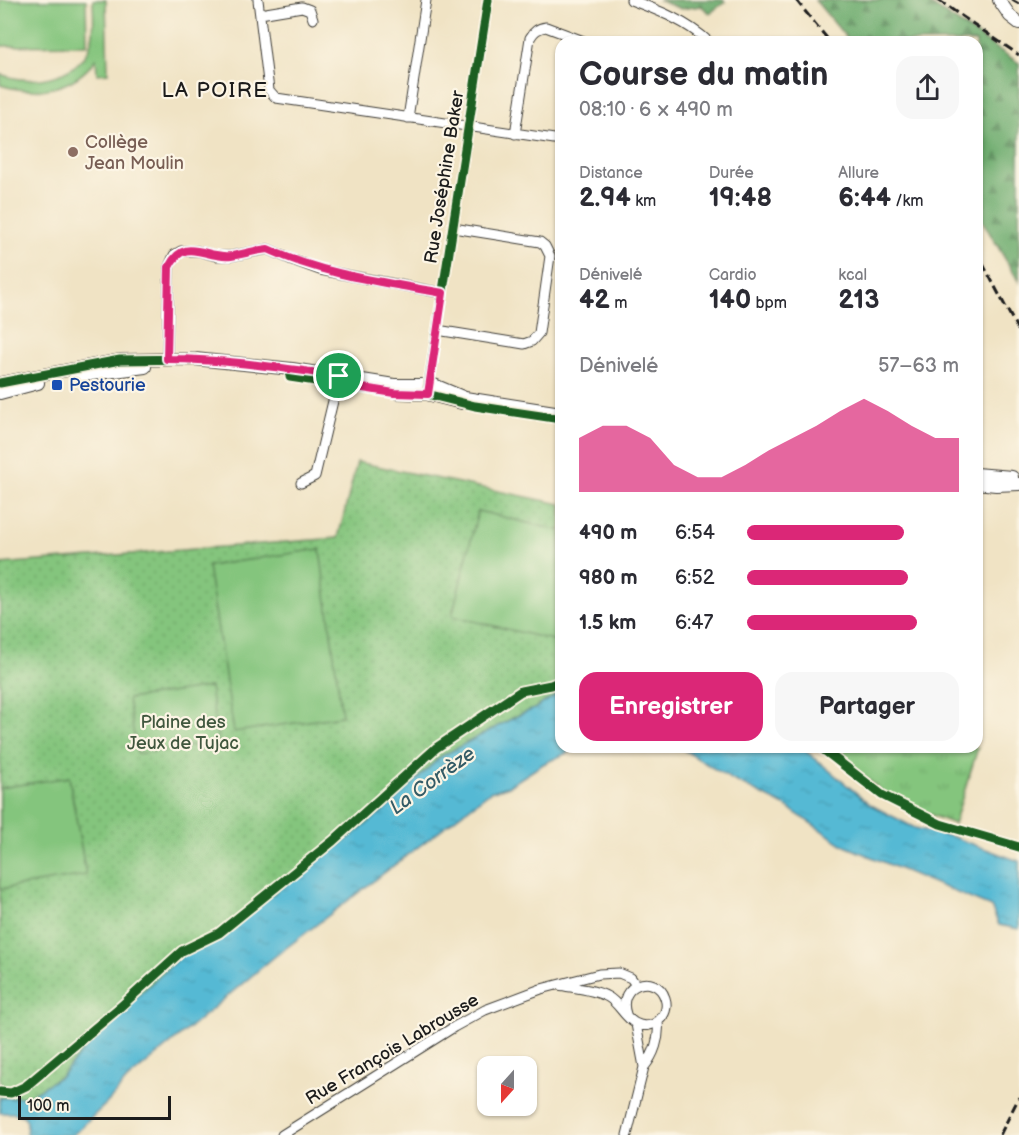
<!DOCTYPE html>
<html lang="fr">
<head>
<meta charset="utf-8">
<style>
	body { margin:0; font-family:"Balsamiq Sans",sans-serif; background:#f7f7f7; color:#2b2b33; height:100vh; display:flex; flex-direction:column; font-size:22px; white-space:nowrap }
	* { box-sizing:border-box; margin:0 }
	p { font-size:20px; color:#7c7c81 }
	.icon { flex:none; width:33px; height:33px; fill:none; stroke:currentColor; stroke-width:2; stroke-linecap:round; stroke-linejoin:round }
	.map { position:relative; flex:1; overflow:hidden }
	.details { position:absolute; left:555px; top:36px; width:428px; height:717px; display:flex; flex-direction:column; background:#fff; border-radius:18px; box-shadow:0 2px 4px #0004 }
	.details>* { flex:none }
	.needle { width:39px; rotate:201deg }
	.controls { position:absolute; left:477px; top:1056px; display:grid; gap:12px }
	.controls a { display:grid; place-items:center; width:60px; height:60px; border-radius:12px; background:#fff; box-shadow:0 2px 4px #0004; font-size:30px }
	.scale { position:absolute; left:18px; bottom:15px; width:153px; box-sizing:border-box; padding-left:6px; border:3px solid #1c1c1c; border-top:0; font-size:16px; line-height:21px; white-space:nowrap; color:#1c1c1c; -webkit-text-stroke:4px #fcf5e5; paint-order:stroke }
	.pin { position:absolute; display:grid; place-items:center; width:51px; height:51px; color:#fff; margin:-26px; border:3px solid #fff; border-radius:50%; box-shadow:0 2px 6px #0007 }
	.round { display:grid; place-items:center; flex:none; width:63px; height:63px; border-radius:18px; background:#f7f7f7 }
	.summary { display:flex; align-items:center; justify-content:space-between; height:102px; padding:0 24px }
	h1 { font-size:33px; font-weight:700; line-height:45px }
	.metrics { display:grid; grid-template-columns:repeat(3,1fr); gap:9px; height:102px; padding:6px 24px }
	.metrics div { display:grid; align-content:center }
	.metrics b { font-size:26px; font-weight:700 }
	.metrics small { font-size:16px; font-weight:400 }
	.metrics p { font-size:16px }
	.chart { height:168px; padding:12px 24px }
	.chart p { display:flex; justify-content:space-between }
	.chart svg { width:100%; height:108px; margin-top:6px; fill:#db2777; opacity:.7 }
	.action { display:flex; gap:12px; margin-top:auto; padding:12px 24px }
	.action a { flex:1; height:69px; border-radius:18px; background:#db2777; color:#fff; font-size:24px; font-weight:700; line-height:69px; text-align:center }
	.action a+a { background:#f7f7f7; color:#2b2b33 }
	ul { padding:0 24px; list-style:none; font-size:20px }
	li { display:grid; grid-template-columns:96px 72px 1fr; align-items:center; height:45px }
	li i { height:15px; border-radius:8px; background:#db2777 }
	.map>svg:first-child { display:block }
	.grass { fill:url(#grass-tufts); stroke:#50704c; stroke-width:1.5 }
	.forest { fill:url(#forest-firs); stroke:#446344; stroke-width:1.5 }
	.park { fill:url(#park-dots); stroke:#50704c; stroke-width:1.5 }
	.garden { fill:#84c57d; stroke:#50704c; stroke-width:1.5 }
	.water { fill:url(#water-ripples); stroke:#386a78; stroke-width:1.5 }
	.lines { fill:none; stroke-linecap:round; stroke-linejoin:round }
	.street-casing { stroke:#3c3a35; stroke-width:11 }
	.secondary-casing { stroke:#3c3a35; stroke-width:14 }
	.street { stroke:#fff; stroke-width:9 }
	.secondary { stroke:#fff; stroke-width:12 }
	.rail { stroke:#1c1c1c; stroke-width:3; stroke-dasharray:9 4.5; stroke-linecap:butt }
	.cycleway-casing { stroke:#fcf5e5; stroke-width:13 }
	.cycleway { stroke:#1b5e20; stroke-width:9 }
	.route-casing { stroke:#fff; stroke-width:12 }
	.route { stroke:#db2777; stroke-width:8 }
	.education-dot { fill:#8d6e63; stroke:#fcf5e5; stroke-width:2 }
	.transit-dot { fill:#1a4fb4; stroke:#fcf5e5; stroke-width:2 }
	.labels { text-anchor:middle; stroke-width:4.5; stroke-linejoin:round; paint-order:stroke }
	.education-label { font-size:18px; fill:#785e54; stroke:#fcf5e5; text-anchor:start }
	.street-label { font-size:18px; fill:#1c1c1c; stroke:#fcf5e5 }
	.transit-label { font-size:18px; fill:#164399; stroke:#fcf5e5; text-anchor:start }
	.park-label { font-size:18px; fill:#40573e; stroke:#fcf5e5 }
	.water-label { font-size:20px; font-style:italic; fill:#335b66; stroke:#fcf5e5 }
	.quarter-label { font-size:21px; letter-spacing:1.5px; fill:#1c1c1c; stroke:#fcf5e5 }
</style>
</head>
<body>
<div class="map">
<svg width="1019" height="1135" viewBox="0 0 1019 1135">
	<defs>
		<pattern id="grass-tufts" width="24" height="20" patternUnits="userSpaceOnUse" patternTransform="scale(1.5)"><rect width="24" height="20" fill="#84c57d"/><path d="M3 7l-1-3M5 7V3M7 7l1-3M15 17l-1-3M17 17v-4M19 17l1-3" fill="none" stroke="#71a96b"/></pattern>
		<pattern id="forest-firs" width="22" height="20" patternUnits="userSpaceOnUse" patternTransform="scale(1.5)"><rect width="22" height="20" fill="#6baa6c"/><path d="M5 1l3.5 6h-7zM16 11l3.5 6h-7z" fill="#578a58"/></pattern>
		<pattern id="park-dots" width="8" height="8" patternUnits="userSpaceOnUse" patternTransform="scale(1.5)"><rect width="8" height="8" fill="#84c57d"/><path d="M2 2h.1M6 6h.1" fill="none" stroke="#71a96b" stroke-width="1.8" stroke-linecap="round"/></pattern>
		<pattern id="water-ripples" width="26" height="14" patternUnits="userSpaceOnUse" patternTransform="scale(1.5)"><rect width="26" height="14" fill="#55b9d4"/><path d="M2 4q2-2 4 0t4 0M15 11q2-2 4 0t4 0" fill="none" stroke="#499eb5"/></pattern>
	</defs>
	<rect width="100%" height="100%" fill="#fcf5e5"/>
	<filter id="ink" filterUnits="userSpaceOnUse"><feTurbulence type="fractalNoise" baseFrequency=".0167" numOctaves="2"/><feDisplacementMap in="SourceGraphic" scale="12" xChannelSelector="R" yChannelSelector="G"/><feConvolveMatrix kernelMatrix="1 2 1 2 8 2 1 2 1" color-interpolation-filters="sRGB"/></filter>
	<filter id="wash" filterUnits="userSpaceOnUse"><feTurbulence type="fractalNoise" baseFrequency=".008" numOctaves="4" result="noise"/><feDisplacementMap in="SourceGraphic" scale="24" xChannelSelector="R" yChannelSelector="G"/><feGaussianBlur stdDeviation="1.35" result="paint"/><feColorMatrix in="noise" values="0 0 0 0 0 0 0 0 0 0 0 0 0 0 0 0 0 1.4 0 .05"/><feComposite in="paint" operator="in"/></filter>
	<g filter="url(#wash)">
		<rect width="100%" height="100%" fill="#f0e3c4"/>
		<path class="grass" d="M 827,747 L 974,747 L 978,748 L 954,824 L 911,807 L 886,794 Z"/>
		<path class="forest" d="M 658,0 L 724,0 L 725,2 L 710,13 L 701,6 L 681,9 Z
			M 815,0 L 924,0 L 1019,63 L 1019,282 L 977,212 L 976,42 L 850,42 Z"/>
		<path class="park" d="M 357,462 L 561,504 L 561,692 L 534,709 L 515,717 L 440,757 L 387,808 L 344,842 L 292,879 L 224,933 L 183,954 L 103,1028 L 61,1076 L 27,1097 L 0,1098 L 0,564 L 338,538 Z"/>
		<path class="garden" d="M 0,0 L 86,0 L 87,45 L 0,46 Z
			M 93,0 L 106,0 L 108,73 L 97,74 L 96,59 C 73,91 35,96 0,85 L 0,74 C 33,87 84,78 92,38 C 95,25 93,12 93,0 Z
			M 478,511 L 561,531 L 561,642 L 452,616 Z
			M 320,549 L 342,716 L 234,732 L 208,566 Z
			M 210,687 L 218,742 L 137,754 L 128,699 Z
			M 69,777 L 86,875 L 0,889 L 0,788 Z"/>
		<path class="water" d="M 561,692 L 561,747 L 580,747 L 543,764 L 509,786 L 490,792 L 273,958 L 127,1080 L 107,1103 L 73,1135 L 26,1135 L 27,1122 L 24,1116 L 13,1113 L 0,1113 L 0,1098 L 27,1097 L 61,1076 L 103,1028 L 183,954 L 224,933 L 292,879 L 344,842 L 387,808 L 440,757 L 515,717 L 534,709 Z
			M 679,747 L 801,747 L 871,805 L 915,828 L 953,837 L 1019,861 L 1019,929 L 999,925 L 991,907 L 845,846 L 785,806 L 731,779 Z"/>
	</g>
	<g filter="url(#ink)">
		<g class="lines">
			<defs>
				<path id="street" d="M 258,0 L 269,90 L 276,98 L 561,140
					M 631,0 C 660,11 686,21 709,42
					M 260,14 L 302,7 L 310,10 L 313,19
					M 408,118 L 426,0
					M 515,134 L 530,38 C 534,31 538,28 546,27 L 586,42
					M 437,330 L 524,344 L 532,341 L 539,333 L 550,256 L 545,246 L 540,242 L 453,228
					M 167,359 L 169,267 L 174,255 L 181,251 L 198,251 L 216,256 L 231,256 L 268,249 L 290,259 L 320,270 L 443,293
					M 428,389 L 488,0
					M 301,483 L 315,476 L 339,376
					M 559,985 C 575,988 594,989 608,997 C 619,1003 624,1017 635,1023 C 652,1032 671,1016 665,998 C 656,971 616,984 626,1014
					M 644,1067 C 654,1055 660,1038 658,1022
					M 282,1135 L 454,1027 L 485,1010 L 541,989 L 599,974 L 619,973 L 631,978 L 636,985
					M 627,1135 L 644,1067 L 636,1024"/>
				<path id="secondary" d="M 999,0 L 1010,16 L 1019,23
					M 76,376 L 145,367
					M 0,383 L 120,360 L 195,359 L 292,369 L 394,385 L 434,385 L 465,398 L 561,413
					M 0,393 L 38,383
					M 397,393 L 427,394 L 462,403
					M 976,474 L 1012,477
					M 976,483 L 996,485 L 1019,484"/>
			</defs>
			<use href="#street" class="street-casing"/>
			<use href="#secondary" class="secondary-casing"/>
			<use href="#street" class="street"/>
			<use href="#secondary" class="secondary"/>
			<path class="rail" d="M 796,0 L 830,42
				M 938,0 L 1019,55
				M 1012,0 L 1019,4
				M 976,251 L 1019,332
				M 1000,1135 L 1019,1097"/>
			<defs>
				<path id="cycleway" d="M 290,377 L 394,393 L 427,394 L 475,406 L 561,419
					M 0,383 L 120,360 L 195,359
					M 427,394 L 488,0
					M 820,747 L 882,795 L 940,824 L 1019,847
					M 0,1092 L 11,1093 L 26,1086 L 119,1008 L 182,951 L 219,933 L 333,841 L 436,748 L 521,691 L 551,685 L 561,681"/>
			</defs>
			<use href="#cycleway" class="cycleway-casing"/>
			<use href="#cycleway" class="cycleway"/>
		</g>
	</g>
	<g class="lines" filter="url(#ink)">
		<defs>
			<path id="route" d="M 268,249 C 323,275 383,282 443,293 L 428,394 L 394,393 L 338,384 L 339,376 C 282,368 225,359 167,359 L 169,267 C 185,235 205,259 231,256 C 243,254 256,250 268,249 Z"/>
		</defs>
		<use href="#route" class="route-casing"/>
		<use href="#route" class="route"/>
	</g>
	<circle class="education-dot" cx="73" cy="152" r="6"/>
	<rect class="transit-dot" x="51" y="379" width="12" height="12" rx="3"/>
	<g class="labels">
		<g class="education-label">
			<text x="85" y="148">Collège<tspan x="85" dy="21">Jean Moulin</tspan></text>
		</g>
		<g class="street-label">
			<text transform="translate(444 177) rotate(-81)" y="6">Rue Joséphine Baker</text>
			<text transform="translate(392 1049) rotate(-31)" y="6">Rue François Labrousse</text>
		</g>
		<g class="transit-label">
			<text x="69" y="391">Pestourie</text>
		</g>
		<g class="park-label">
			<text x="183" y="728">Plaine des<tspan x="183" dy="21">Jeux de Tujac</tspan></text>
		</g>
		<g class="water-label">
			<text transform="translate(432 780) rotate(-36)" y="7">La Corrèze</text>
		</g>
		<g class="quarter-label">
			<text x="215" y="97">LA POIRE</text>
		</g>
	</g>
</svg>
<div class="controls">
<a><svg class="needle" viewBox="-14 -14 28 28"><path d="M0-13l5 13h-10z" fill="#e53935"/><path d="M0 13l5-13h-10z" fill="#7c7c81"/></svg></a>
</div>
<div class="scale">100 m</div>
<div class="pin" style="left:339px;top:376px;background:#1e9e55"><svg class="icon" aria-label="arrive" viewBox="0 0 24 24"><path d="M6 21V4h12l-3 4 3 4H6"/></svg></div>
<section class="details">
<div class="summary"><div><h1>Course du matin</h1><p>08:10 · 6 × 490 m</p></div><a class="round"><svg class="icon" aria-label="share" viewBox="0 0 24 24"><path d="M12 15V3M7 8l5-5 5 5M5 13v7h14v-7"/></svg></a></div>
<div class="metrics">
<div><p>Distance</p><b>2.94<small> km</small></b></div>
<div><p>Durée</p><b>19:48</b></div>
<div><p>Allure</p><b>6:44<small> /km</small></b></div>
</div>
<div class="metrics">
<div><p>Dénivelé</p><b>42<small> m</small></b></div>
<div><p>Cardio</p><b>140<small> bpm</small></b></div>
<div><p>kcal</p><b>213</b></div>
</div>
<div class="chart"><p><span>Dénivelé</span>57–63 m</p>
<svg viewBox="0 0 160 44" preserveAspectRatio="none"><path d="M0 44V22L10 17L20 17L30 22L40 33L50 38L60 38L70 33L80 27L90 22L100 17L110 11L120 6L130 11L140 17L150 22L160 22V44z"/></svg>
</div>
<ul>
<li><b>490 m</b>6:54<i style="width:74%"></i></li>
<li><b>980 m</b>6:52<i style="width:76%"></i></li>
<li><b>1.5 km</b>6:47<i style="width:80%"></i></li>
</ul>
<div class="action"><a>Enregistrer</a><a>Partager</a></div>
</section>
</div>
</body>
</html>
